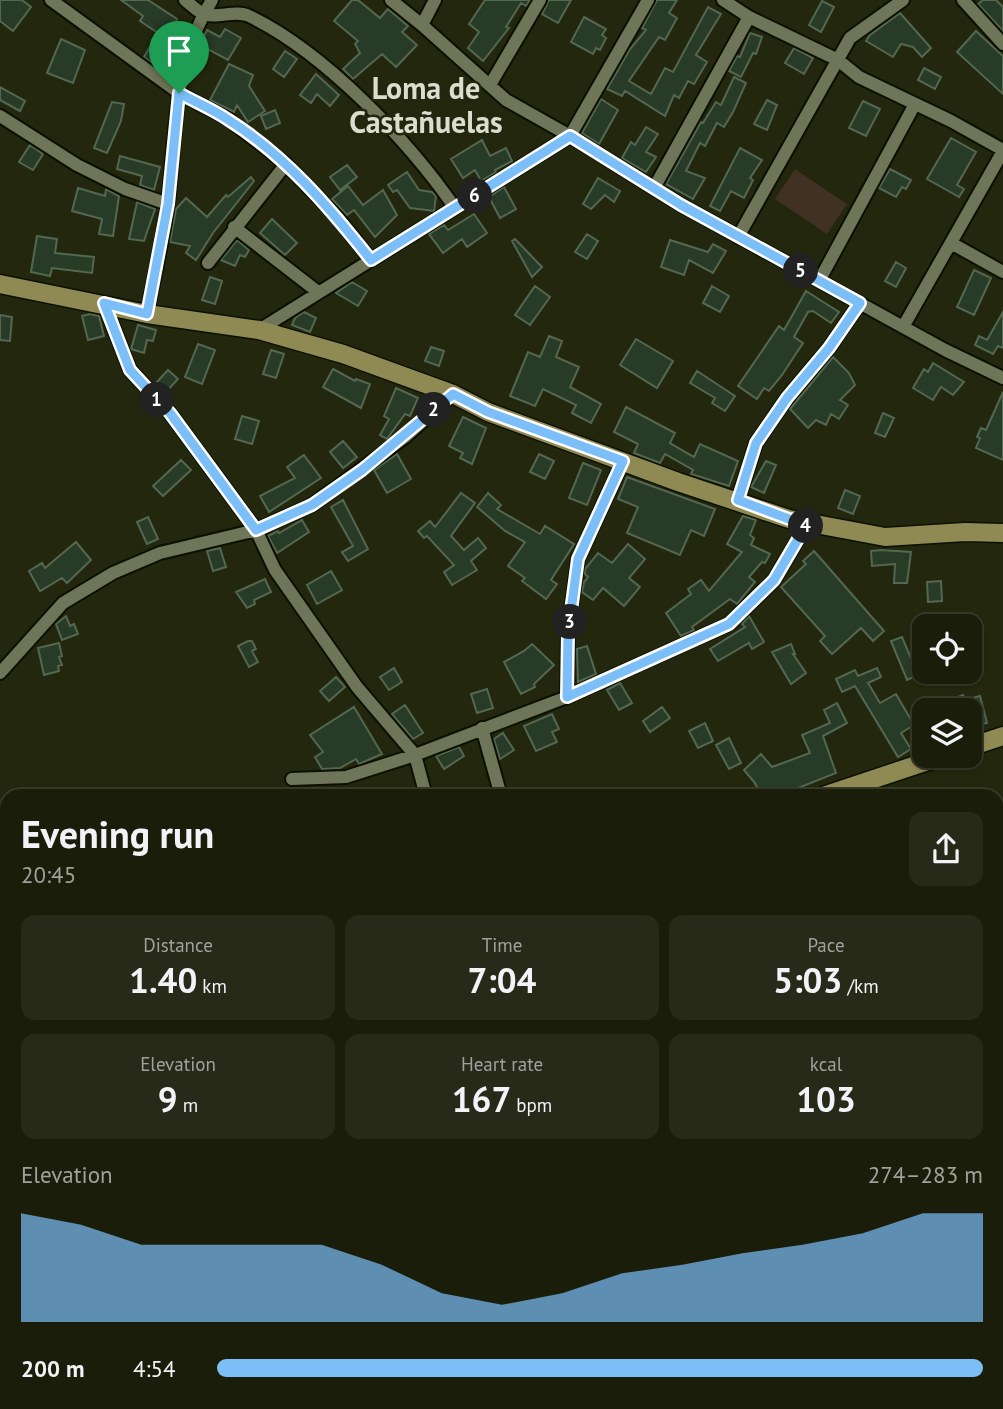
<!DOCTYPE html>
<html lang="en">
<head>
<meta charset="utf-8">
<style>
	body { margin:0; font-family:"PT Sans",sans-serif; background:#272a18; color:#f1f3f6; height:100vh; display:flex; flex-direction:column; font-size:26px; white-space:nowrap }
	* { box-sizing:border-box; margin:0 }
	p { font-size:23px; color:#9fa29c }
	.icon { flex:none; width:38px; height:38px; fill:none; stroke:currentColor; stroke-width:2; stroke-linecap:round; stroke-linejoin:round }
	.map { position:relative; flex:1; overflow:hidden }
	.details { position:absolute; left:0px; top:789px; width:1004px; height:621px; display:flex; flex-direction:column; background:#1a1d0a; border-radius:21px 21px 0 0; box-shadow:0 2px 5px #0004,0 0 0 2px #383b2b }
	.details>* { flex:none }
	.buttons { position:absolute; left:912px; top:614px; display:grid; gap:14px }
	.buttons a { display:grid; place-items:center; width:70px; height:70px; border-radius:14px; background:#1a1d0a; box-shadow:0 2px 5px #0004,0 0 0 2px #383b2b; font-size:35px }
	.pin { position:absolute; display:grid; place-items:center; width:60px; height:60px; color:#fff; margin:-72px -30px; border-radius:50% 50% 50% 0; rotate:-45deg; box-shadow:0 0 7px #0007 }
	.pin .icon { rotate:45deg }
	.km { position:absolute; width:35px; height:35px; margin:-18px; border-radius:50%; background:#222; color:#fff; font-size:19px; line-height:35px; text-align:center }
	.round { display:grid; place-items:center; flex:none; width:74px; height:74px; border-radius:14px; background:#272a18 }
	.headline { display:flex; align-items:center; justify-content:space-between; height:119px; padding:0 21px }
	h1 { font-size:38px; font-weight:800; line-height:52px }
	.figures { display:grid; grid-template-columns:repeat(3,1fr); gap:10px; height:119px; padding:7px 21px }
	.figures div { display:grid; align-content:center; border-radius:14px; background:#272a18; text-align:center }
	.figures b { font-size:35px; font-weight:800 }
	.figures small { font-size:19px; font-weight:400 }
	.figures p { font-size:19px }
	.chart { height:196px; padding:14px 21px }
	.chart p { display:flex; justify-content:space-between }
	.chart svg { width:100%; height:126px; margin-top:7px; fill:#7bbef8; opacity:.7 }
	ul { padding:0 21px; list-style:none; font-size:23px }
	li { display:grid; grid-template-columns:112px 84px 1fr; align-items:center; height:52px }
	li i { height:18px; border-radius:9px; background:#7bbef8 }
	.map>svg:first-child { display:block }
	.green { fill:#403122 }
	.building { fill:#283b27; stroke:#536751; stroke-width:2 }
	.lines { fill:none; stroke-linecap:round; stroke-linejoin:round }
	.street-casing { stroke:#0c1000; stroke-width:16 }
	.secondary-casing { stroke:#0c1000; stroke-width:21 }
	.street { stroke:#6f7558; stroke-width:12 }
	.secondary { stroke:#8f8954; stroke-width:18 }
	.route-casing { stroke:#fff; stroke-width:14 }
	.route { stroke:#7bbef8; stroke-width:9 }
	.labels { text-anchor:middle; stroke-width:5; stroke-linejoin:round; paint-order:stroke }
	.district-label { font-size:30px; font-weight:bold; fill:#dadece; stroke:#22270d }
</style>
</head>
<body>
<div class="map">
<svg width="1003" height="1409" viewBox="0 0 1003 1409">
	<rect width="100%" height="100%" fill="#22270d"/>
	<path class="green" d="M 795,169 L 847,204 L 827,234 L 775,199 Z"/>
	<path class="building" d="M 0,0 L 22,0 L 31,7 L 13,31 L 0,21 Z
		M 121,0 L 148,0 L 177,19 L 159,68 L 144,57 L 158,33 L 140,21 L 143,16 Z
		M 352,0 L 358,0 L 380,18 L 388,9 L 408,26 L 402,32 L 417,45 L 396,67 L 382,54 L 353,79 L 343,69 L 360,53 L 355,44 L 358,41 L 334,21 Z
		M 485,0 L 530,0 L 526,6 L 521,3 L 506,27 L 509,28 L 483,61 L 468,48 L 479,32 L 469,24 Z
		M 549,0 L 571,0 L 558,23 L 542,14 Z
		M 657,0 L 677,0 L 669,13 L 677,18 L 665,40 L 659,37 L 629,81 L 651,94 L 665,68 L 673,72 L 708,7 L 721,14 L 696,55 L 707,62 L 694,84 L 688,81 L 679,98 L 674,95 L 665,116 L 625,91 L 622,96 L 607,89 L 630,49 L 646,30 L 642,28 Z
		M 983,0 L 996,0 L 1003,7 L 1003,31 L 978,4 Z
		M 822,1 L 834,7 L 821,32 L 809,25 Z
		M 900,13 L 931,48 L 922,57 L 913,47 L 901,44 L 893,57 L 866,41 L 870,35 Z
		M 584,17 L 606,29 L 602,35 L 606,38 L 600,50 L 596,48 L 593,54 L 571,42 Z
		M 225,29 L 241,38 L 228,60 L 200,45 L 207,30 L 220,37 Z
		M 976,31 L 1003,56 L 1003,94 L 957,52 Z
		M 750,33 L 762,37 L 756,54 L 753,53 L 741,77 L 729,71 L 737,56 L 740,57 Z
		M 61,39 L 85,50 L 73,83 L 47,73 Z
		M 794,48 L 813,58 L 804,74 L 785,63 Z
		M 285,51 L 297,59 L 284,77 L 273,69 Z
		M 229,64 L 253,75 L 249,86 L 265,111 L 248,122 L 237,105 L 234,112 L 210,100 Z
		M 924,68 L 941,77 L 935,89 L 918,80 Z
		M 316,74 L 339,95 L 330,106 L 317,94 L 311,103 L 300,95 Z
		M 734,77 L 746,83 L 733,112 L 724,127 L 717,123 L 705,146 L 700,143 L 686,171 L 705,178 L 693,199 L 666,184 L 701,122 L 703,123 L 716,102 L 721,105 Z
		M 0,87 L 25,101 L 20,111 L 0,100 Z
		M 601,99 L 618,110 L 599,144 L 582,133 Z
		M 767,100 L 777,105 L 767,130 L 754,124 Z
		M 863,101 L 880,109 L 866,136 L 849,128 Z
		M 112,102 L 124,104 L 121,121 L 107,153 L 94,148 Z
		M 275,110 L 280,123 L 266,129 L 261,116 Z
		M 646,127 L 658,134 L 646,152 L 656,157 L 646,172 L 622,158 L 631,142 L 635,145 Z
		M 951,138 L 976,152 L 957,185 L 964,189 L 959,197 L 927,179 Z
		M 482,140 L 490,156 L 506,148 L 512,161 L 495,170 L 496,172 L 481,181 L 475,170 L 463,178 L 451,159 Z
		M 30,145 L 43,154 L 33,170 L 19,162 Z
		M 740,148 L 762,160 L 750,178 L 753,180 L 744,198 L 731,191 L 720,211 L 710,206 Z
		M 120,156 L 160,167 L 154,190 L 140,185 L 142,176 L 117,169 Z
		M 347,165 L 357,177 L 340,190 L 330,177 Z
		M 890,169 L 911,180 L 906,189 L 902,187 L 896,197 L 879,188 Z
		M 407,172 L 419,190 L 432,192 L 436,196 L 434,211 L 410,208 L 397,190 L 393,192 L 388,185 Z
		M 251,177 L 254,181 L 213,233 L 196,260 L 186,253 L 190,246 L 170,242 L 176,209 L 186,198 L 207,217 L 226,195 L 228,197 Z
		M 598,178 L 620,191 L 614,202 L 605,195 L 591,209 L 583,204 Z
		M 348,186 L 363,205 L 383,190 L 397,215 L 375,237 L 354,210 L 347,215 L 332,199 Z
		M 504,187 L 516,209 L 500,218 L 489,197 Z
		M 78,188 L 105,196 L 106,189 L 119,196 L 113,236 L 99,234 L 102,219 L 72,211 Z
		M 137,202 L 155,209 L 144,241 L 129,239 Z
		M 474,214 L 487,233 L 467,247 L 462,239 L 443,253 L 429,234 L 444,225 L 448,230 Z
		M 272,219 L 297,243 L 285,255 L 260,233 Z
		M 587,234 L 598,241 L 587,259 L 575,252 Z
		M 37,236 L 57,239 L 55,253 L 94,257 L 92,273 L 52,268 L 50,276 L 31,272 Z
		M 515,239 L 542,267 L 532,277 L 512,241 Z
		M 237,240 L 249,250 L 245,257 L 240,255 L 235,266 L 221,260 Z
		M 670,240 L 708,252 L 713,244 L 726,251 L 713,273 L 689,260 L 684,275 L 661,267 Z
		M 896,262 L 906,268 L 896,287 L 885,281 Z
		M 974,270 L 991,278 L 974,315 L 957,307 Z
		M 210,277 L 222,281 L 215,304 L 202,300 Z
		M 352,282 L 367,291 L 358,306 L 336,293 Z
		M 535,286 L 550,297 L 530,325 L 515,315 Z
		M 712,286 L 729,296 L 720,312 L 703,303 Z
		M 806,291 L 839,312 L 831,323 L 813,311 L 808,312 L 794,337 L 803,343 L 782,375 L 769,391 L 764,388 L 757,399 L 738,386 L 779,326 L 784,330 Z
		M 304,312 L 316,318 L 310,332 L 292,325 L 295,318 Z
		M 1003,312 L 1003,348 L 998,346 L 993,354 L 975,345 L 979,336 L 987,340 Z
		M 90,314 L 99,316 L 104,336 L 88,340 L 82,316 Z
		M 0,315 L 12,317 L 10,341 L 0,340 Z
		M 138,325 L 156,330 L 153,341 L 147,340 L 144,353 L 131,349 Z
		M 549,336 L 562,341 L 556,357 L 579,367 L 570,387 L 601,404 L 591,423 L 572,413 L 576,405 L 543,389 L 535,406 L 510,396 L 528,352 L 540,357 Z
		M 636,339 L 673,361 L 657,388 L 620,365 Z
		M 198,344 L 215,350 L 202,384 L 185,377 Z
		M 431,347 L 444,351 L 439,366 L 425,361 Z
		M 271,350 L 284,354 L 276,378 L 263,374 Z
		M 833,357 L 849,373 L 855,385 L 840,400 L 848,405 L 839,419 L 831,414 L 826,425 L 816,420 L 808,428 L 790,409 Z
		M 933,363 L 964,382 L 953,395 L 941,387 L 933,400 L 913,388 L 924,369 L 928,372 Z
		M 333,369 L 355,381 L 356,379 L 370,384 L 361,408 L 323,387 Z
		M 168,370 L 178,379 L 164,394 L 155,384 Z
		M 697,371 L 735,396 L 725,411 L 712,403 L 715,398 L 690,383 Z
		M 396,388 L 418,398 L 410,416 L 405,414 L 387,439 L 380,435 L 389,419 L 384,416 Z
		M 1003,392 L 1003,460 L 976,448 L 980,438 L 977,437 L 981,428 L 986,430 Z
		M 626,407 L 675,433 L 670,443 L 694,457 L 700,444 L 738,461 L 729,486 L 691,474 L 693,470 L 665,454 L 660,463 L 634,453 L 638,444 L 614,432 Z
		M 883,413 L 894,418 L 885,437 L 875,433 Z
		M 242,416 L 259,421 L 252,444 L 235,439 Z
		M 463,417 L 486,428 L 472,464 L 460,458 L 463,453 L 449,446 Z
		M 343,441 L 357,457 L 343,468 L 330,452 Z
		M 397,454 L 411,479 L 387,493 L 374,470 Z
		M 539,454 L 554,461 L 545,479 L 530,472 Z
		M 304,455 L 321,478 L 269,512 L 260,496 L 295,478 L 287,467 Z
		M 181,460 L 191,470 L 163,496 L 153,486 Z
		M 766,461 L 776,465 L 764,493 L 751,487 Z
		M 583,463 L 601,470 L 587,505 L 569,498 Z
		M 627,477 L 715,509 L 704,536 L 691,530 L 680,555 L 627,533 L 638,507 L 618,499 Z
		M 845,490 L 860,496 L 853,514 L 838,508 Z
		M 461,493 L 475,503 L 451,536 L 464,550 L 478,538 L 486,548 L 471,561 L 477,570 L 452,585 L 444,572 L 454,565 L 427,536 L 424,538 L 418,531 L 430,521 L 435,527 Z
		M 488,493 L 501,505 L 497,509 L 540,534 L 545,526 L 574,544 L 551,580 L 557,584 L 546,599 L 522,581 L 525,578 L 508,566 L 525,542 L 505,531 L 477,507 Z
		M 343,500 L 368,549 L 348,561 L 342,552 L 353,546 L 331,507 Z
		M 743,516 L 756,520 L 750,535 L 754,538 L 751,545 L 770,554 L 765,563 L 762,562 L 749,577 L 755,582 L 737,604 L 730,599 L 692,627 L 694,630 L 681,636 L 666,613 L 691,594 L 688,589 L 701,580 L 709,591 L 742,552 L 727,544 Z
		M 148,517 L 158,539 L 147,544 L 137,522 Z
		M 302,520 L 309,532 L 277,553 L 268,536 L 278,531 L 279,533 Z
		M 76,542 L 91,560 L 67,583 L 62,578 L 40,591 L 29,571 L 42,563 L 45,568 Z
		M 628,544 L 645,559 L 629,578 L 640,587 L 624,606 L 603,588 L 593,600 L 582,592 L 584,582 L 588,577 L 585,574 L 585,569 L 598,553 L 612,563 Z
		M 220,548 L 226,567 L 213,571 L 207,551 Z
		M 881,550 L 911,552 L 907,583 L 894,583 L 895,564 L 872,566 L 871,551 Z
		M 814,551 L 884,631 L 873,641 L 861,628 L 832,654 L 820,641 L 825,636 L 781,587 L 806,564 L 803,561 Z
		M 331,571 L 342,590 L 317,604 L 307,585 Z
		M 265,579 L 271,592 L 254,600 L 255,604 L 247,608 L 236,592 Z
		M 941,581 L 942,601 L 928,602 L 927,582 Z
		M 66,616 L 70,626 L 74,624 L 78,634 L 62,640 L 56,624 Z
		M 749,616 L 764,642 L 752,649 L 749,643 L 718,661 L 710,649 L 745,627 L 742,624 Z
		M 902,637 L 918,675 L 907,680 L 891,641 Z
		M 248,641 L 252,641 L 256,649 L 252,651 L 258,662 L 249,667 L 238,646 Z
		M 59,643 L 62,656 L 59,657 L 62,665 L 58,666 L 59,671 L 44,675 L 38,648 Z
		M 532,644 L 554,665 L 534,684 L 535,687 L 521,694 L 504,662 L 524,651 Z
		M 791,644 L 795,654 L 793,654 L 806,673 L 791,684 L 772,652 Z
		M 587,646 L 596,674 L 578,682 L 577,649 Z
		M 394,668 L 402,682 L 389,690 L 380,677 Z
		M 877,668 L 881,677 L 868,683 L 880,703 L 896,694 L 914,725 L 901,733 L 911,749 L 898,757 L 855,686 L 842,692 L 836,679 L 855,670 L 858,676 Z
		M 336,677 L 345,687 L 329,701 L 320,691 Z
		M 620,683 L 632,703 L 619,710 L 607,690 Z
		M 487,689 L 493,708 L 477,713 L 471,694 Z
		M 963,695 L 965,700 L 980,696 L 987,723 L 980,724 L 981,727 L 970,730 L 970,710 L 925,710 Z
		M 837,703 L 847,723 L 823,736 L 836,773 L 778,796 L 761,796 L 755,783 L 744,770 L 761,754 L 772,767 L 810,753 L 802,735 L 830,723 L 824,710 Z
		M 405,705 L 423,733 L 413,739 L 392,714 Z
		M 354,707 L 382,754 L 359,764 L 356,759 L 340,768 L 322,769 L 315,757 L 323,752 L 310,735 Z
		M 662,707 L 670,718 L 650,732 L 643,721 Z
		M 552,714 L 559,729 L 552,732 L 557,742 L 536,751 L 524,726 Z
		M 705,723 L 713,741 L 698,748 L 689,731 Z
		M 503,733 L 514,750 L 500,759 L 494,739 Z
		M 729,738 L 741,763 L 729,769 L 716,745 Z
		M 459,747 L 464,756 L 444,769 L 436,756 Z"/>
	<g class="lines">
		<defs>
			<path id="street" d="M 51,0 L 179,93 L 228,119 L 286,164 L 338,218 L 371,260
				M 185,0 C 190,4 196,10 202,13 C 215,20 235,9 249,16 C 324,52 408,140 455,208
				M 391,0 L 422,25 L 506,100 L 570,136 L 681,205 L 945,350 L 1003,378
				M 723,0 L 749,17 L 838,60 L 859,77 L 951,121 L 1003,150
				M 963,0 L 1003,44
				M 422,25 L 435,0
				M 490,85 L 540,0
				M 0,116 L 77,165 L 125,189 L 168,204
				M 654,188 L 749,17
				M 234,227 L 318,292
				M 738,237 L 850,38 L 903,0
				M 951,243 L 1003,272
				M 208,263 L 286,164
				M 819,281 L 915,104
				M 104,303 L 130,370 L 170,413 L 256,530 L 275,570 L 357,687 L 415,755 L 426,796
				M 147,314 C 154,277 163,240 168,203 C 177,131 172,64 212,0
				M 903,327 L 1003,151
				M 259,330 L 570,136 L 648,0
				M 738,500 L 756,443 L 787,398 L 829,348 L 860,303
				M 0,673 L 63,603 L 113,573 L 160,553 L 256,530 L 312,505 L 405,437 L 453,394
				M 567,697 L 568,633 L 578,559 L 623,461
				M 482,728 L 501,796
				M 292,779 L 346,777 L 415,755 L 567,697 L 729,624 L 774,580 L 808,522"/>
			<path id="secondary" d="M 0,284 L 147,314 L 259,330 L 343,354 L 453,394 L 488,412 L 678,482 L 789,519 L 885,537 L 965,532 L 1003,533
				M 970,747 L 1003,736
				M 823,796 L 943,756
				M 0,883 L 7,884"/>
		</defs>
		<use href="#street" class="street-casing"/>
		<use href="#secondary" class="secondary-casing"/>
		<use href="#street" class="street"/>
		<use href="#secondary" class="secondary"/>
	</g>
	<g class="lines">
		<defs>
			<path id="route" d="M 179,93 C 195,102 212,109 227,119 C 285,155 329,207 371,260 L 570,136 L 681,205 L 860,303 L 829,348 L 787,398 L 756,443 L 738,500 L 789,519 L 808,522 L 774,580 L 729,624 L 567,697 L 568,633 L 578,559 L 623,461 L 488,412 L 453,394 L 362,470 L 312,505 L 256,530 L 170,413 L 130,370 L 104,303 L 147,314 L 168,204 Z"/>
		</defs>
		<use href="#route" class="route-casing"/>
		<use href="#route" class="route"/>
	</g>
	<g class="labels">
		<g class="district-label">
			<text x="426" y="99">Loma de<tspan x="426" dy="34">Castañuelas</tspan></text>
		</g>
	</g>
</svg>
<div class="buttons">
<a><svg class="icon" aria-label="locate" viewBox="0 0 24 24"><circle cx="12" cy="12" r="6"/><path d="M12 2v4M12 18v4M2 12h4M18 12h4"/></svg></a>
<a><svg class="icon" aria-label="layers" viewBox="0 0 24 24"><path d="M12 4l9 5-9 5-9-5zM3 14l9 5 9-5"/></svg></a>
</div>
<div class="pin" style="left:179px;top:93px;background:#1e9e55"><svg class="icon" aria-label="arrive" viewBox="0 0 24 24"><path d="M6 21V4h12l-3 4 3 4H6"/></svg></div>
<b class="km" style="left:157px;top:400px">1</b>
<b class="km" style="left:434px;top:410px">2</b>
<b class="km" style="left:570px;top:622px">3</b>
<b class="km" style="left:806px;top:526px">4</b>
<b class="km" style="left:801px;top:271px">5</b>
<b class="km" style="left:475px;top:196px">6</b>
<section class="details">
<div class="headline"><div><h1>Evening run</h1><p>20:45</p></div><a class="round"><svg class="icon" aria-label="share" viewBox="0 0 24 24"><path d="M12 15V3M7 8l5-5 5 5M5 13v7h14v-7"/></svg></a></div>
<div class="figures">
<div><p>Distance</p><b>1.40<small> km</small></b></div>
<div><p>Time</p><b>7:04</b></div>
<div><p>Pace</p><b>5:03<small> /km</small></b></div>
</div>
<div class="figures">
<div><p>Elevation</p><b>9<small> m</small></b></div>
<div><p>Heart rate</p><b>167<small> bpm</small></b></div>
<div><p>kcal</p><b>103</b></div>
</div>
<div class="chart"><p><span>Elevation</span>274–283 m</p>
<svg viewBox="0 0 160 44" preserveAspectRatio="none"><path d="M0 44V6L10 10L20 17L30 17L40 17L50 17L60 24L70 34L80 38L90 34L100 27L110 24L120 20L130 17L140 13L150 6L160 6V44z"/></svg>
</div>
<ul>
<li><b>200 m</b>4:54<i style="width:100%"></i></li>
</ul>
</section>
</div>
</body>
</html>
